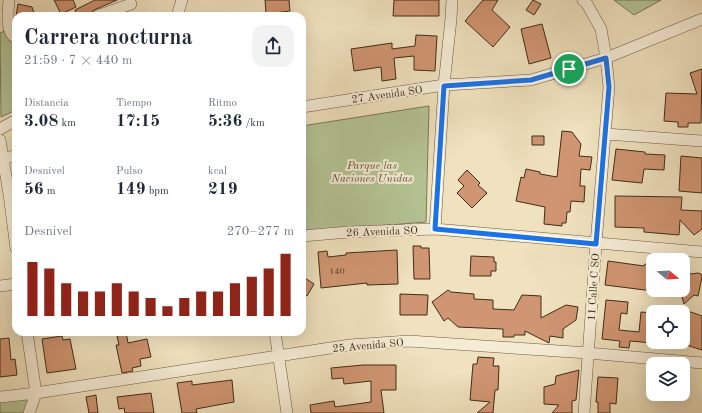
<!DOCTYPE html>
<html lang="es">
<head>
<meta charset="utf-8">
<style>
	body { margin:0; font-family:"Old Standard TT",serif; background:#f2f2f3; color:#1f2937; height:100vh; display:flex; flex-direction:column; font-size:15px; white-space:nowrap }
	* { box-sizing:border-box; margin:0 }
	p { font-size:13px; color:#747a83 }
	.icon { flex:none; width:22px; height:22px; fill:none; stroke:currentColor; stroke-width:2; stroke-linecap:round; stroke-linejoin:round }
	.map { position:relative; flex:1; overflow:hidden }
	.drawer { position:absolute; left:12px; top:12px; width:294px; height:324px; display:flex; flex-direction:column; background:#fff; border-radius:12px; box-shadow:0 4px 16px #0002 }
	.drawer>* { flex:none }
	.needle { width:26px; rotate:108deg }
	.tools { position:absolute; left:646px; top:253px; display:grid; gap:8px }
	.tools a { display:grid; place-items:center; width:44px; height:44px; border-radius:8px; background:#fff; box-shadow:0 4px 16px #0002; font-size:20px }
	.pin { position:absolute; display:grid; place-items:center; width:34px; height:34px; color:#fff; margin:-17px; border:2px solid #fff; border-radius:50%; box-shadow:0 1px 4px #0007 }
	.round { display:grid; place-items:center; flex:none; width:42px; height:42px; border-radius:12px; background:#f2f2f3 }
	.summary { display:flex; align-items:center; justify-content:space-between; height:68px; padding:0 12px }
	h1 { font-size:22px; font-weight:800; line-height:30px }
	.metrics { display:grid; grid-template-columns:repeat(3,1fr); gap:6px; height:68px; padding:4px 12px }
	.metrics div { display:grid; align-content:center }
	.metrics b { font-size:17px; font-weight:800 }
	.metrics small { font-size:11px; font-weight:400 }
	.metrics p { font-size:11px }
	.chart { height:112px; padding:8px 12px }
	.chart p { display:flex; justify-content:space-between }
	.chart svg { width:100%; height:72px; margin-top:4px; stroke:#8f2418; stroke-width:6 }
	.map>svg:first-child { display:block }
	.green { fill:#b5c495; stroke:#7b7856 }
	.building { fill:#d09572; stroke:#412c18 }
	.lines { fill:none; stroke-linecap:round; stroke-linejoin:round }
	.minor-casing { stroke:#6d5a42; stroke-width:12 }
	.minor { stroke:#f5ecd5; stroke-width:11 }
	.route-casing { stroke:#fff; stroke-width:8 }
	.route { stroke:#1a73e8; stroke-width:5 }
	.labels { text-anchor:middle; stroke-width:4; stroke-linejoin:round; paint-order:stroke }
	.number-label { font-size:9px; fill:#65462e }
	.street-label { font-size:11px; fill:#412c18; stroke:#f5ecd5 }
	.park-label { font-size:11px; font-style:italic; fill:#5e5237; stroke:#f5ecd5 }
</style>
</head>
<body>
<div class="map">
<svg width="702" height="413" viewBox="0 0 702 413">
	<rect width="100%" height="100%" fill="#f0e2bf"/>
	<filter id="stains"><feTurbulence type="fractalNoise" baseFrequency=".005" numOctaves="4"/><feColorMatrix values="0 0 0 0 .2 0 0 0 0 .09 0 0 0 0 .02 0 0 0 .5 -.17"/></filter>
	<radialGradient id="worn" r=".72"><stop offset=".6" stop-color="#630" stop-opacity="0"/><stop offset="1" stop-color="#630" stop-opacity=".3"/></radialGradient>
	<path class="green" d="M 614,0 L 661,0 L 634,15 Z
		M 11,28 L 16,38 L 16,110 L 1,117 L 0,33 Z
		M 429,106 L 426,222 L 302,232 L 302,126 Z
		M 36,393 L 29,413 L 0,413 L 0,397 Z"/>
	<path class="building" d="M 54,0 L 73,0 L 76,7 L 61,14 Z
		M 95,0 L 117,0 L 94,10 L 87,16 L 78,16 L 75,10 Z
		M 265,0 L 289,0 L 290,11 L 266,14 Z
		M 394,0 L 439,0 L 439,16 L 393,16 Z
		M 483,0 L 498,0 L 492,10 L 510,27 L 493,47 L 465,21 Z
		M 533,0 L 541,4 L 534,15 L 526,10 Z
		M 18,4 L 32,7 L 35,16 L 16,16 Z
		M 542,24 L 551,58 L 529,64 L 521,29 Z
		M 416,35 L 437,36 L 435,71 L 414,70 L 414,56 L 394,58 L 396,79 L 382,81 L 381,67 L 354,71 L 351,49 L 392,43 L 392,49 L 415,46 Z
		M 702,69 L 701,123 L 688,123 L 688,127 L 678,127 L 678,122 L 664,121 L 666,93 L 697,94 L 690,73 Z
		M 562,131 L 572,132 L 581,144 L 579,156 L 592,157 L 590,170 L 581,169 L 580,186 L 585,186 L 584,202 L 571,201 L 570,212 L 567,212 L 566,223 L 562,223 L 562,226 L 544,224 L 545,207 L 516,201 L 521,177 L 524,178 L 526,169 L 540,172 L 540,174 L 557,177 Z
		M 532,136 L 544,136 L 544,145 L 532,145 Z
		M 616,149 L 645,152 L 645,154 L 665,155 L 664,170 L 644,169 L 642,183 L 612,180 Z
		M 681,156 L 702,158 L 702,193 L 679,191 Z
		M 467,170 L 480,183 L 478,185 L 487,193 L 472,208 L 457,193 L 464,186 L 458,180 Z
		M 615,196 L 682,197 L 681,210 L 702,211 L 702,229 L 694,235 L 680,220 L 679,235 L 644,232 L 644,228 L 615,227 Z
		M 413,246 L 421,246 L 421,248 L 429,248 L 430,279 L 414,279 Z
		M 397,250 L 398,284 L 367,285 L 367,283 L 321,288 L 318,252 L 327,251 L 328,257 L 346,255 L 346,253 Z
		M 471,256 L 494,257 L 494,262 L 496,262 L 496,271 L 491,271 L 491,276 L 470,276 Z
		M 608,261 L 644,266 L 645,264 L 653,265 L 653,291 L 605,285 Z
		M 698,273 L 701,274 L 702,277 L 698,296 L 694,295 L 684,304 L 680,290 L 683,290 L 683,275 Z
		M 305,278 L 314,284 L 307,296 L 302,293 L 302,282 Z
		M 448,290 L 451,292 L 474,294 L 474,299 L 493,300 L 493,309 L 514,310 L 522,295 L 541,296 L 541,318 L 566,305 L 578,307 L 576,320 L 563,329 L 563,338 L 550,336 L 549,343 L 525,331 L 525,335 L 514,335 L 514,337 L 503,337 L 503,329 L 458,327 L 448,318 L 444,321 L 432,302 Z
		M 400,294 L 428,295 L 427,315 L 400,315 Z
		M 606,300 L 628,302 L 627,314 L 621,313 L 619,330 L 639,332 L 641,312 L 653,313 L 653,343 L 630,341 L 629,348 L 619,347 L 620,341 L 602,339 Z
		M 683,312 L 691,312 L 702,316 L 702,350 L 683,344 Z
		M 116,332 L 126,332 L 128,343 L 147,339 L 151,357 L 140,359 L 141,366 L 132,368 L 133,371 L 122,373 L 116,345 L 119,345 Z
		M 62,336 L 63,340 L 70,339 L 76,369 L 47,373 L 42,339 Z
		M 9,338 L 11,360 L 15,359 L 17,375 L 0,377 L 0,339 Z
		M 478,357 L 494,358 L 493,366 L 499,366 L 498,390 L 495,390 L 493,413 L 477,413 L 490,402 L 470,400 L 473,364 L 477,364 Z
		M 363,365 L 396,365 L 396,390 L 381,390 L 384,413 L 311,413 L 310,405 L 334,401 L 335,407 L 371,402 L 371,381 L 344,384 L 343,378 L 332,379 L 331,368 Z
		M 579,370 L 576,400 L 572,401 L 572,413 L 552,413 L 559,405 L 544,404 L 544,387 L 555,384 L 556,376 Z
		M 598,377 L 618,378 L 616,404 L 610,403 L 610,413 L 598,413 L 598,402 L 596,402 Z
		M 232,380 L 234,402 L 196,409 L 197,413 L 182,413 L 177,383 L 192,381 L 192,385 Z
		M 151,393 L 154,413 L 125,413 L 124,408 L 119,409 L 117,397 Z
		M 96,395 L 98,413 L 89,413 L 86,397 Z"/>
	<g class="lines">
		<defs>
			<path id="minor" d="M 9,0 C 8,11 5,33 16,38
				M 583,0 L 587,4 L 601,29 L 606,58 L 609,87 L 596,244 L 584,413
				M 97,16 L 131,4
				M 177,16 L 182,0
				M 302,107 L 444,85 L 531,80 L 606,58 L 702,19
				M 0,129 L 16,120
				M 606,134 L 702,141
				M 0,140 L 9,194 L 16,248
				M 3,158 L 16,156
				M 435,229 L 444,85 L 451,19 L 452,0
				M 302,236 L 349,232 L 435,229 L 702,252
				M 0,286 L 16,284
				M 27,332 L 36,393 L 29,413
				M 275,332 L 287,413
				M 0,397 L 36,393 L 350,345 L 409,341 L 588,353 L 702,363"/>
		</defs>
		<use href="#minor" class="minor-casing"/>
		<use href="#minor" class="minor"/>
	</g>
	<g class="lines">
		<defs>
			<path id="route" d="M 606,58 L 609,87 L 596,244 L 435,229 L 444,86 L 531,80 Z"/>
		</defs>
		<use href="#route" class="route-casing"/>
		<use href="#route" class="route"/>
	</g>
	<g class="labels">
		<g class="number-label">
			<text x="337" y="274">140</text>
		</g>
		<g class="street-label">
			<text transform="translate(387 94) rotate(-8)" y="4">27 Avenida SO</text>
			<text transform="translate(382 231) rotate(-2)" y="4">26 Avenida SO</text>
			<text transform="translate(593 287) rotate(-86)" y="4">11 Calle C SO</text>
			<text transform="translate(368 345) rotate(-5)" y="4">25 Avenida SO</text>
		</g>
		<g class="park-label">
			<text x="372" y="169">Parque las<tspan x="372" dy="13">Naciones Unidas</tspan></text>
		</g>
	</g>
	<rect width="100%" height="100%" filter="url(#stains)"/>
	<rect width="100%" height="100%" fill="url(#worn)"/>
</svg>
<div class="tools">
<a><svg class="needle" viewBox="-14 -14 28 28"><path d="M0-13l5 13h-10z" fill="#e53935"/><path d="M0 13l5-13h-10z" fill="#747a83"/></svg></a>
<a><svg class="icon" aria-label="locate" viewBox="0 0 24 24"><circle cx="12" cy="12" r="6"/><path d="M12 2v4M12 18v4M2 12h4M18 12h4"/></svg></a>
<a><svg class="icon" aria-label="layers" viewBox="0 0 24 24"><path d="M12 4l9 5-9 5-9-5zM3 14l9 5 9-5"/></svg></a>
</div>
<div class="pin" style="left:569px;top:69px;background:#1e9e55"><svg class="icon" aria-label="arrive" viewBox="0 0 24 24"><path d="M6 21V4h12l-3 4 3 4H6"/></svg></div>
<section class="drawer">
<div class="summary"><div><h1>Carrera nocturna</h1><p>21:59 · 7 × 440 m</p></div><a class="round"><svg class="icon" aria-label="share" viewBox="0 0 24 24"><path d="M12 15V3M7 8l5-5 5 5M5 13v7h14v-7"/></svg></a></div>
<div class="metrics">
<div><p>Distancia</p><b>3.08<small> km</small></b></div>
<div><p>Tiempo</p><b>17:15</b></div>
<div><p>Ritmo</p><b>5:36<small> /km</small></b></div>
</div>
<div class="metrics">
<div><p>Desnivel</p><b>56<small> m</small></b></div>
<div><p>Pulso</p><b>149<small> bpm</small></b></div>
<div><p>kcal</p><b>219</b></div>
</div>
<div class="chart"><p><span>Desnivel</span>270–277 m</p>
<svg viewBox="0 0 160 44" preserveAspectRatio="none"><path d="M5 44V11M15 44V15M25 44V24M35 44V29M45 44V29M55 44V24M65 44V29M75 44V33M85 44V38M95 44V33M105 44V29M115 44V29M125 44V24M135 44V20M145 44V15M155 44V6"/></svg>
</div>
</section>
</div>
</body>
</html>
